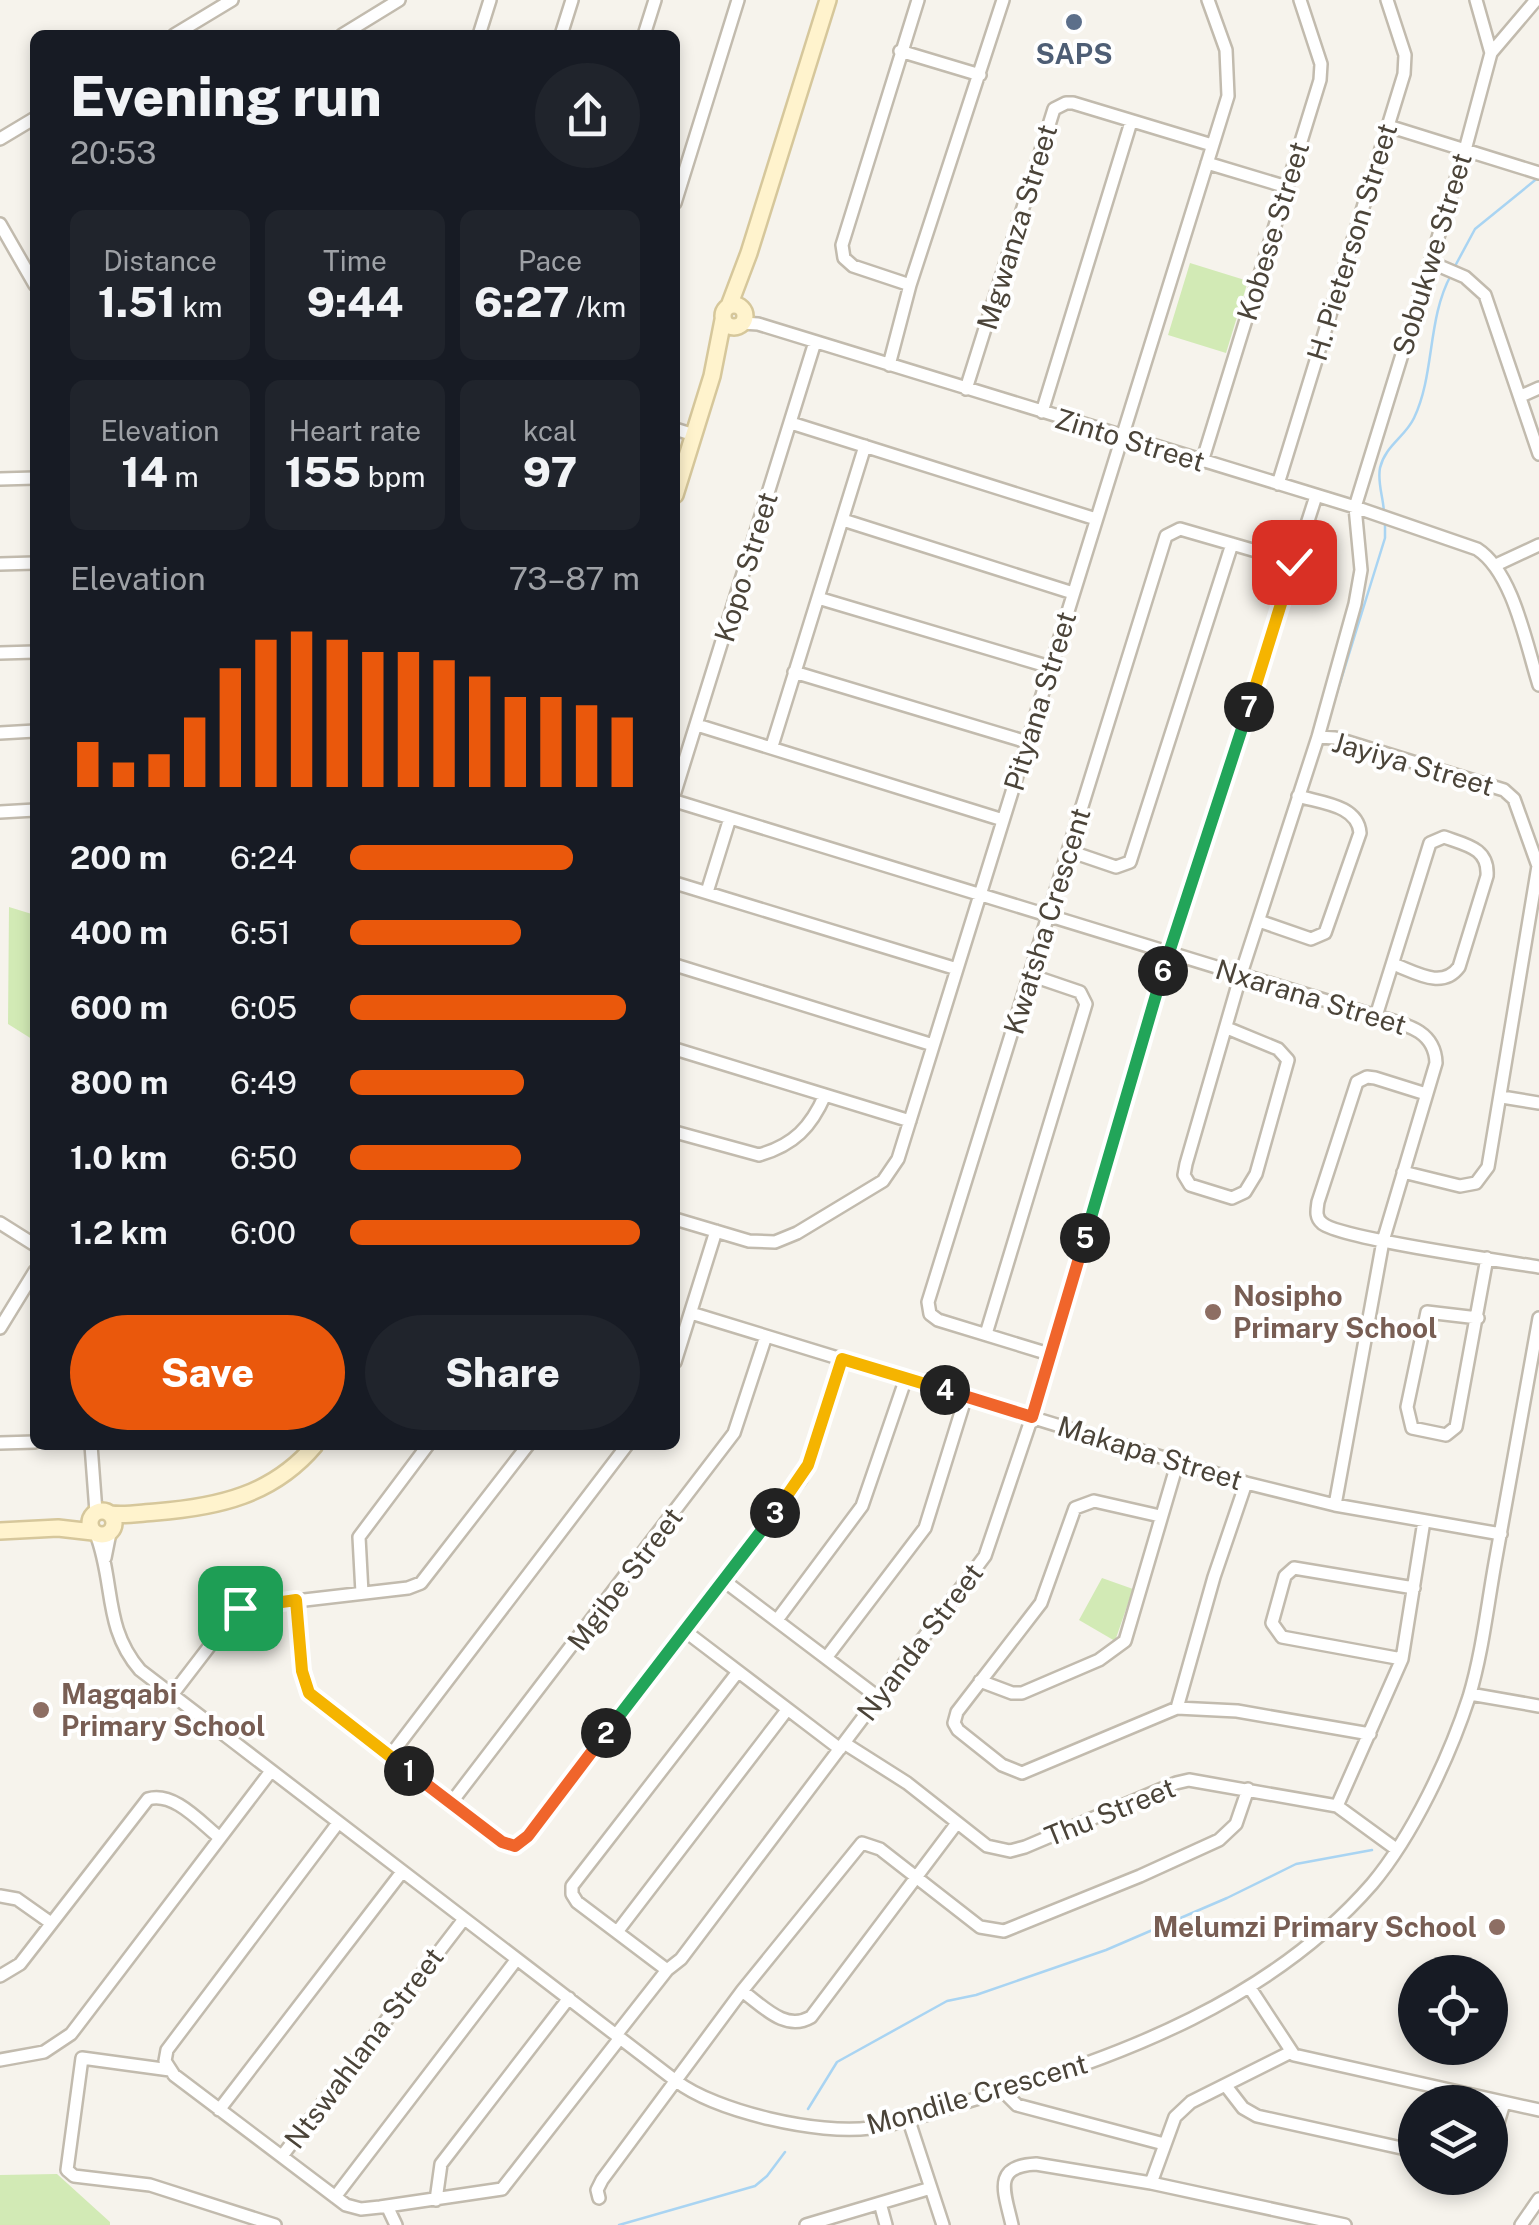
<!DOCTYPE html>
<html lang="en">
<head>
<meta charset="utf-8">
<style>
	body { margin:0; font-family:"Public Sans",sans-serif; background:#20242c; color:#f1f3f6; height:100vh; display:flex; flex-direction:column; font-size:38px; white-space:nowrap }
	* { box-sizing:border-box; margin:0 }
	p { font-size:32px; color:#9ea1a6 }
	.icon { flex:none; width:55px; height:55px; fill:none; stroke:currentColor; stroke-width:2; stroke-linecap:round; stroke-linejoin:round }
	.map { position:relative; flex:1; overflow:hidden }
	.sheet { position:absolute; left:30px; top:30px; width:650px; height:1420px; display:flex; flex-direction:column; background:#171b24; border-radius:15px; box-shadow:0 5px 15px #0003 }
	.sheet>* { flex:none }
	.tools { position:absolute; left:1398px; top:1955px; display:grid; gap:20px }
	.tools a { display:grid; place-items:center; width:110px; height:110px; border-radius:50%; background:#171b24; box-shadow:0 5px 15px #0003; font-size:50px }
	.pin { position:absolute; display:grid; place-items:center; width:85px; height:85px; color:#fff; margin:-42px; border-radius:20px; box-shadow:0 5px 15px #0006 }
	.km { position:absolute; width:50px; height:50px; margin:-25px; border-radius:50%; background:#222; color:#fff; font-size:28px; line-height:50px; text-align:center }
	.round { display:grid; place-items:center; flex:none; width:105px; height:105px; border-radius:52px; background:#20242c }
	.overview { display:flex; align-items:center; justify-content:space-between; height:170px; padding:0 40px }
	h1 { font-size:55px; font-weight:800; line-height:75px }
	.stats { display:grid; grid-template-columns:repeat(3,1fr); gap:15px; height:170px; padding:10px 40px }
	.stats div { display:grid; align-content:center; border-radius:15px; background:#20242c; text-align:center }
	.stats b { font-size:42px; font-weight:800 }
	.stats small { font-size:28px; font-weight:400 }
	.stats p { font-size:28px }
	.chart { height:280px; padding:20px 40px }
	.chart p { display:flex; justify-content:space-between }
	.chart svg { width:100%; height:180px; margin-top:10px; stroke:#ea580c; stroke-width:6 }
	.button { display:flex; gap:20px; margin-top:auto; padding:20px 40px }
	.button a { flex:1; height:115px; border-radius:60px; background:#ea580c; color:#fff; font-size:40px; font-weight:800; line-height:115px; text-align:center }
	.button a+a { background:#20242c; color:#f1f3f6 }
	ul { padding:0 40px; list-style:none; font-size:32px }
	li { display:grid; grid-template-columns:160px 120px 1fr; align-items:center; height:75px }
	li i { height:25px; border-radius:12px; background:#ea580c }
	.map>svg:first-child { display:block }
	.green { fill:#d2eab5 }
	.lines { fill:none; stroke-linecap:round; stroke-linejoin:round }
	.stream { stroke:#a9d4f2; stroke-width:2.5 }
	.street-casing { stroke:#c2bbae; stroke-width:16 }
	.secondary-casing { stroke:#d6c79b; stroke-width:20 }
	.street { stroke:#fff; stroke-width:11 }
	.secondary { stroke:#fff3cd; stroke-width:15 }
	.split-1-casing { stroke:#fff; stroke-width:20 }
	.split-2-casing { stroke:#fff; stroke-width:20 }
	.split-3-casing { stroke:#fff; stroke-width:20 }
	.split-4-casing { stroke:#fff; stroke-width:20 }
	.split-5-casing { stroke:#fff; stroke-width:20 }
	.split-6-casing { stroke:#fff; stroke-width:20 }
	.split-7-casing { stroke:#fff; stroke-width:20 }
	.split-8-casing { stroke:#fff; stroke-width:20 }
	.split-1 { stroke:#f5b400; stroke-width:12 }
	.split-2 { stroke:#f0652b; stroke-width:12 }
	.split-3 { stroke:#22a559; stroke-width:12 }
	.split-4 { stroke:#f5b400; stroke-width:12 }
	.split-5 { stroke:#f0652b; stroke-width:12 }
	.split-6 { stroke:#22a559; stroke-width:12 }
	.split-7 { stroke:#22a559; stroke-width:12 }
	.split-8 { stroke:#f5b400; stroke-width:12 }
	.service-dot { fill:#5c6f8a; stroke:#fff; stroke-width:4 }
	.education-dot { fill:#8d6e63; stroke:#fff; stroke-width:4 }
	.labels { text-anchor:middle; stroke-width:8; stroke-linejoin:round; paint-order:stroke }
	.service-label { font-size:28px; font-weight:bold; fill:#4e5e75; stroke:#fff }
	.street-label { font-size:28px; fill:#4b4439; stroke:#fff }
	.education-label { font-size:28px; font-weight:bold; fill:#785e54; stroke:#fff; text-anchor:start }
</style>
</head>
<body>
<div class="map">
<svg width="1539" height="2225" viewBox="0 0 1539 2225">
	<rect width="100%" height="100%" fill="#f6f3ec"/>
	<path class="green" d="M 1190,263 L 1248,281 L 1226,353 L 1168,335 Z
		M 9,907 L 35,915 L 35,1041 L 8,1024 Z
		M 1102,1578 L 1133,1589 L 1115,1641 L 1079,1620 Z
		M 57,2174 L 110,2222 L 110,2225 L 0,2225 L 0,2175 Z"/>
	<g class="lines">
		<path class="stream" d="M 1454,268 L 1475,229 L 1539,177
			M 1384,514 C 1384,499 1377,483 1380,468 C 1385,446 1405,437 1414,418 C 1435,374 1427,319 1451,275
			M 1331,712 L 1385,538 L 1385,522
			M 808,2109 L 837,2062 L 947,2001 L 976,1995 L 1106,1950 L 1227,1898 L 1296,1864 L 1372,1850
			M 619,2225 L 755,2186 L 767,2176 L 785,2152"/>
		<defs>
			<path id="street" d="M 174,35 L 232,0
				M 342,35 L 399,0
				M 479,35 L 490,0
				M 561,35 L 572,0
				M 644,35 L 655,0
				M 900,51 L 980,75
				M 1491,53 L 1536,0
				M 1388,126 L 1539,173
				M 0,139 L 35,118
				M 1207,163 L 1287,187
				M 675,203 L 738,0
				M 0,224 L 35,285
				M 1430,262 L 1465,277 L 1485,295 L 1539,454
				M 910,285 L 853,266 L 844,258 L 842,245 L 918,0
				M 742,323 L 758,324 L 1355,507 L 1477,549 C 1513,572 1526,644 1539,685
				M 889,365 L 910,285 L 1003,0
				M 966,389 L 1054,109 L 1066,103 L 1073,103 L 1212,145
				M 1521,396 L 1539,388
				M 1042,412 L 1131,122
				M 791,423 L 1096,519
				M 675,429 L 694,435
				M 1202,462 L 1320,80 L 1321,64 L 1300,0
				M 0,479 L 35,478
				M 1278,484 L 1404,74 L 1405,55 L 1387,0
				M 843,520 L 1073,593
				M 0,564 L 35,563
				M 1496,565 L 1539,545
				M 818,598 L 1050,667
				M 0,653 L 35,652
				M 794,672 L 1027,742
				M 697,725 L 1003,820
				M 0,733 L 35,731
				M 1318,737 L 1335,738 L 1504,790 L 1514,799 L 1538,866 L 1488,1167 L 1476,1183 L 1460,1186 L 1403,1172
				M 772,746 L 865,446
				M 675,792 L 815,342
				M 675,801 L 1376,1016 C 1403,1024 1435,1029 1436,1063 L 1383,1241 L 1335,1505
				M 0,812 L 35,810
				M 1069,851 L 1116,867 L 1130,862 L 1232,544
				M 675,883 L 957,969
				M 707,892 L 730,818
				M 1259,921 L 1311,939 L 1325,933 L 1360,833 C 1358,805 1321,803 1298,796
				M 675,965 L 933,1045
				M 1376,1016 L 1430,843 L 1444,837 C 1466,845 1489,848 1487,876 L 1459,967 C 1442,990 1415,972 1393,964
				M 1227,1028 L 1278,1049 L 1288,1060 L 1256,1174 L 1245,1192 L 1232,1198 L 1190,1185 L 1184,1175 L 1186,1164 L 1241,974 L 1318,737 L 1355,604 L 1361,570 L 1355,507 L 1465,150 L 1491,53 L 1476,0
				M 675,1049 L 910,1121
				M 1426,1094 L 1375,1078 L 1367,1077 L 1357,1082 L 1318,1202 C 1317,1210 1315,1217 1322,1223 C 1337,1238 1508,1262 1539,1267
				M 1502,1097 L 1539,1103
				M 675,1132 L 759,1155 C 794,1145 811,1127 825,1095
				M 675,1219 L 749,1241 L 775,1242 L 797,1233 L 883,1181 L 898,1159 L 1228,96 L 1226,50 L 1208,0
				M 0,1223 L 35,1245
				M 691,1313 L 1246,1483 L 1335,1505 L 1501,1534
				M 1478,1318 L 1427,1312 L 1407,1407 L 1412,1428 L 1446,1435 L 1456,1427 L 1487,1258
				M 0,1328 L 35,1271
				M 986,1334 L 1086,1004 L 1080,992 L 1030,975
				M 1049,1354 L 938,1320 L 930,1314 L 928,1302 L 1166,536 L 1180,529 L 1294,562
				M 675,1362 L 716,1231
				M 0,1443 L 35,1442
				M 91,1445 L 96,1512
				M 1160,1516 L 1094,1501 L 1075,1508 L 1041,1603 L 957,1712 L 954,1723 L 958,1730 L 1002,1765 L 1022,1773 L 1177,1708 L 1237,1711 L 1370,1734
				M 96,1534 C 115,1583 103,1627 140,1670 L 676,2081 C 717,2112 819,2135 870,2128 C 907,2123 944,2108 979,2098 C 1122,2057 1272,1999 1372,1884 C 1413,1835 1449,1758 1469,1697 C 1482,1654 1487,1608 1495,1563 C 1510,1482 1524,1400 1539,1318
				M 105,1558 L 110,1533
				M 723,1580 L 879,1698
				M 362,1593 L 359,1537 L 428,1445
				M 296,1600 L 303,1671 L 309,1693 L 502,1843 L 519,1845 L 801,1479 L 811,1458 L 842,1359
				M 777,1620 L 862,1506 L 906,1378
				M 685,1631 L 840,1749
				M 826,1658 L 925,1528 L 966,1396
				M 1402,1659 L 1282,1637 L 1272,1623 L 1285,1576 L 1294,1568 L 1414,1588
				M 980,1681 L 1012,1693 L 1022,1693 L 1099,1660 L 1125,1641 L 1178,1461
				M 1470,1694 L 1539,1706
				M 172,1695 L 228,1622 L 244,1607 L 408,1588 L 421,1583 L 528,1445
				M 1177,1708 L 1214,1577 L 1246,1483
				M 844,1743 L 907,1783 L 987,1846 L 1010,1851 L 1025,1847 L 1176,1783 L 1189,1780 L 1337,1806 L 1396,1849
				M 390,1756 L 627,1445
				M 451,1803 L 734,1433 L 766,1336
				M 1337,1806 L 1402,1659 L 1424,1521
				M 338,1823 L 167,2050 L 165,2061 L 174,2075 L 346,2205 L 361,2209 L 380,2207 L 502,2189 L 620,2038
				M 0,1896 L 17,1899 L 51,1923
				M 617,1932 L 787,1710
				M 667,1970 L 577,1902 L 572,1894 L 572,1886 L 737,1673
				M 0,1976 L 20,1964 L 148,1799 C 174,1791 201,1823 220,1838
				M 1250,1988 L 1294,2055 L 1539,2110
				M 742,1991 C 763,2006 785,2032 811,2017 L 957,1823
				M 616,2035 L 667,1970 L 681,1959 L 985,1556 L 1032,1417 L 1169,952 L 1316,496
				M 0,2060 L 44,2052 L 71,2034 L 271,1771
				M 170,2070 L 82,2058 L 67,2170 L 74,2176 L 150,2185 L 275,2225
				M 1226,2086 L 1243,2108 L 1257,2116 L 1415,2151
				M 1003,2091 L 1017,2105 L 1164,2144
				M 219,2110 L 402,1872
				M 908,2118 L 943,2225
				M 1490,2150 L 1504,2103
				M 282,2156 L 464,1919
				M 1151,2183 L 1175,2117 L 1191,2102 L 1291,2052
				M 335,2197 L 517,1959
				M 599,2198 L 597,2190 L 602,2180 L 742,1991 L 862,1843 L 880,1849 L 980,1927 L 1004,1931 L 1140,1876 L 1219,1840 L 1236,1824 L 1248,1789
				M 436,2200 L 441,2164 L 569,1998
				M 880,2203 L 886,2225
				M 387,2206 L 396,2225
				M 806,2225 L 931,2188
				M 1012,2225 C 1005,2193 991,2166 1036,2164 L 1151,2183 L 1345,2225
				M 1521,2225 L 1539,2199"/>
			<path id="secondary" d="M723 316a11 11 0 1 1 22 0a11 11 0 1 1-22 0Z
				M 729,306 L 749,253 L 828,0
				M 675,495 L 712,376 L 723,320
				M90 1523a12 12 0 1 1 24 0a12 12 0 1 1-24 0Z
				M 110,1514 C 126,1516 140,1513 156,1512 C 218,1507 273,1495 315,1445
				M 0,1531 L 58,1528 L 93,1532"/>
		</defs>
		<use href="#street" class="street-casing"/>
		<use href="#secondary" class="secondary-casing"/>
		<use href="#street" class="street"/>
		<use href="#secondary" class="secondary"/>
	</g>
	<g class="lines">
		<defs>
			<path id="split-1" d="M 240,1608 L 296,1600 L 302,1671 L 309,1693 L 409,1771"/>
			<path id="split-2" d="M 409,1771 L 502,1842 L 515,1846 L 528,1836 L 606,1733"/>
			<path id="split-3" d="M 606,1733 L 775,1513"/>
			<path id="split-4" d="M 775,1513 L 808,1465 L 842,1359 L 945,1390"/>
			<path id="split-5" d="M 945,1390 L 1032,1417 L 1085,1238"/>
			<path id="split-6" d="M 1085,1238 L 1163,971"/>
			<path id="split-7" d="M 1163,971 L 1249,707"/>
			<path id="split-8" d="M 1249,707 L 1294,562"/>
		</defs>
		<use href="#split-1" class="split-1-casing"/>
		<use href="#split-2" class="split-2-casing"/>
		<use href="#split-3" class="split-3-casing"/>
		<use href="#split-4" class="split-4-casing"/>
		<use href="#split-5" class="split-5-casing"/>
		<use href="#split-6" class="split-6-casing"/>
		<use href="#split-7" class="split-7-casing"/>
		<use href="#split-8" class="split-8-casing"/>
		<use href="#split-1" class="split-1"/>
		<use href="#split-2" class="split-2"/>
		<use href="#split-3" class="split-3"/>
		<use href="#split-4" class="split-4"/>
		<use href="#split-5" class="split-5"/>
		<use href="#split-6" class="split-6"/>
		<use href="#split-7" class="split-7"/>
		<use href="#split-8" class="split-8"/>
	</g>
	<circle class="service-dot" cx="1074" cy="22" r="10"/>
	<g class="education-dot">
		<circle cx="1213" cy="1312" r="10"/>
		<circle cx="41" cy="1710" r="10"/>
		<circle cx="1497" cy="1927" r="10"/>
	</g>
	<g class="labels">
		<g class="service-label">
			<text x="1074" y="64">SAPS</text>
		</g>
		<g class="street-label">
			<text transform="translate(1017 227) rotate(-73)" y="10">Mgwanza Street</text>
			<text transform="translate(1273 231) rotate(-73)" y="10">Kobese Street</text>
			<text transform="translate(1352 242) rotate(-73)" y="10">H. Pieterson Street</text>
			<text transform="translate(1432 254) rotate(-73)" y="10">Sobukwe Street</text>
			<text transform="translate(1130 440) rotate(17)" y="10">Zinto Street</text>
			<text transform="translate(746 567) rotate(-73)" y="10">Kopo Street</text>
			<text transform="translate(1040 701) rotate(-73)" y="10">Pityana Street</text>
			<text transform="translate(1413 764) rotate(16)" y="10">Jayiya Street</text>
			<text transform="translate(1047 921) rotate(-73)" y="10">Kwatsha Crescent</text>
			<text transform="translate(1311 997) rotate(17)" y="10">Nxarana Street</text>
			<text transform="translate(1150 1453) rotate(17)" y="10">Makapa Street</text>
			<text transform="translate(625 1579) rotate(-53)" y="10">Mgibe Street</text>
			<text transform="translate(920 1642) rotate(-53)" y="10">Nyanda Street</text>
			<text transform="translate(1110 1812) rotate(-22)" y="10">Thu Street</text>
			<text transform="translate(364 2048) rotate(-53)" y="10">Ntswahlana Street</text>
			<text transform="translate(977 2094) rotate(-16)" y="10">Mondile Crescent</text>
		</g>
		<g class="education-label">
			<text x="1233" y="1306">Nosipho<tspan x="1233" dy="32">Primary School</tspan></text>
			<text x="61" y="1704">Magqabi<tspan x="61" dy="32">Primary School</tspan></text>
			<text x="1477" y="1937" text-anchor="end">Melumzi Primary School</text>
		</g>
	</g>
</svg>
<div class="tools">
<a><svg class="icon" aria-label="locate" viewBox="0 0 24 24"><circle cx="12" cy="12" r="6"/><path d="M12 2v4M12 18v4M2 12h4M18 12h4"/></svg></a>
<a><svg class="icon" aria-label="layers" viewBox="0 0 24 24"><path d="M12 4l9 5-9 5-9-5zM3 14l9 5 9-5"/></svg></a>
</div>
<div class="pin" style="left:240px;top:1608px;background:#1e9e55"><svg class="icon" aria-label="arrive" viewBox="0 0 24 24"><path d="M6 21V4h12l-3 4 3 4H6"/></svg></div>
<div class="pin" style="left:1294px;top:562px;background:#d93025"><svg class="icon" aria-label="check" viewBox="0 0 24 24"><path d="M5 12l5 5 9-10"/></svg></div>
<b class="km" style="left:409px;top:1771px">1</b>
<b class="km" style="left:606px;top:1733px">2</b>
<b class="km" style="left:775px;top:1513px">3</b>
<b class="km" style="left:945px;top:1390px">4</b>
<b class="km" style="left:1085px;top:1238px">5</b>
<b class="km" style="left:1163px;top:971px">6</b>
<b class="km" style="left:1249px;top:707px">7</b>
<section class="sheet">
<div class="overview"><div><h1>Evening run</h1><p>20:53</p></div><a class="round"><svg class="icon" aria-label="share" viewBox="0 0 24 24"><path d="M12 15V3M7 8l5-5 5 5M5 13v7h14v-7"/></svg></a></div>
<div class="stats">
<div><p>Distance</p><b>1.51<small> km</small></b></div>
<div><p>Time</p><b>9:44</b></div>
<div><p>Pace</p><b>6:27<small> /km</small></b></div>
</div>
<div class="stats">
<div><p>Elevation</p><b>14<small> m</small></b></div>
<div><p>Heart rate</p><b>155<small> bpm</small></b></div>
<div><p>kcal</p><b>97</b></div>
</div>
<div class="chart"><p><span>Elevation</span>73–87 m</p>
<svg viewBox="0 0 160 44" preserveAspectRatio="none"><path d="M5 44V33M15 44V38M25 44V36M35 44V27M45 44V15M55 44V8M65 44V6M75 44V8M85 44V11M95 44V11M105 44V13M115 44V17M125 44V22M135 44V22M145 44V24M155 44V27"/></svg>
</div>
<ul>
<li><b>200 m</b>6:24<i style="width:77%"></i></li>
<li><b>400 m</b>6:51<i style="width:59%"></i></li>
<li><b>600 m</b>6:05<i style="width:95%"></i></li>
<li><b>800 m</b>6:49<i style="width:60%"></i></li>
<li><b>1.0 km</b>6:50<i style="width:59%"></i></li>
<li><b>1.2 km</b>6:00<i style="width:100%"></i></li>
</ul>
<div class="button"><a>Save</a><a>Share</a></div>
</section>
</div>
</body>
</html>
